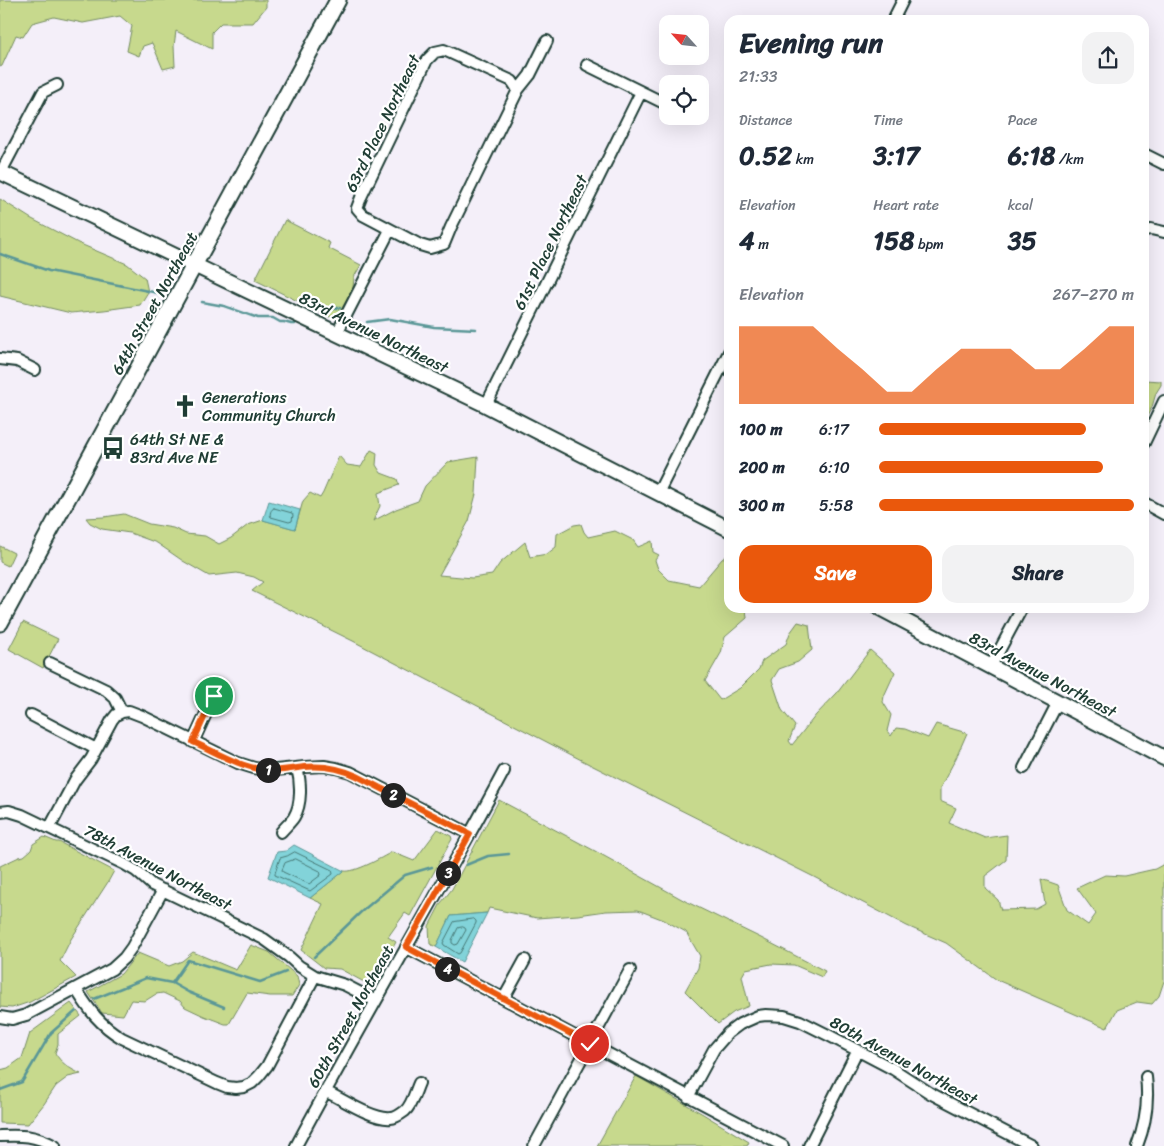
<!DOCTYPE html>
<html lang="en">
<head>
<meta charset="utf-8">
<style>
	body { margin:0; font-family:Sriracha,sans-serif; background:#f2f2f3; color:#1f2937; height:100vh; display:flex; flex-direction:column; font-size:19px; white-space:nowrap }
	* { box-sizing:border-box; margin:0 }
	p { font-size:16px; color:#747a83 }
	.icon { flex:none; width:28px; height:28px; fill:none; stroke:currentColor; stroke-width:2; stroke-linecap:round; stroke-linejoin:round }
	.map { position:relative; flex:1; overflow:hidden }
	.side { position:absolute; left:724px; top:15px; width:425px; height:598px; display:flex; flex-direction:column; background:#fff; border-radius:15px; box-shadow:0 5px 20px #0002 }
	.side>* { flex:none }
	.needle { width:32px; rotate:297deg }
	.fabs { position:absolute; left:659px; top:15px; display:grid; gap:10px }
	.fabs a { display:grid; place-items:center; width:50px; height:50px; border-radius:10px; background:#fff; box-shadow:0 5px 20px #0002; font-size:25px }
	.pin { position:absolute; display:grid; place-items:center; width:42px; height:42px; color:#fff; margin:-21px; border:2px solid #fff; border-radius:50%; box-shadow:0 1px 5px #0007 }
	.km { position:absolute; width:25px; height:25px; margin:-12px; border-radius:50%; background:#222; color:#fff; font-size:14px; line-height:25px; text-align:center }
	.round { display:grid; place-items:center; flex:none; width:52px; height:52px; border-radius:15px; background:#f2f2f3 }
	.headline { display:flex; align-items:center; justify-content:space-between; height:85px; padding:0 15px }
	h1 { font-size:28px; font-weight:800; line-height:38px }
	.figures { display:grid; grid-template-columns:repeat(3,1fr); gap:8px; height:85px; padding:5px 15px }
	.figures div { display:grid; align-content:center }
	.figures b { font-size:25px; font-weight:800 }
	.figures small { font-size:14px; font-weight:400 }
	.figures p { font-size:14px }
	.chart { height:140px; padding:10px 15px }
	.chart p { display:flex; justify-content:space-between }
	.chart svg { width:100%; height:90px; margin-top:5px; fill:#ea580c; opacity:.7 }
	.action { display:flex; gap:10px; margin-top:auto; padding:10px 15px }
	.action a { flex:1; height:58px; border-radius:15px; background:#ea580c; color:#fff; font-size:20px; font-weight:800; line-height:58px; text-align:center }
	.action a+a { background:#f2f2f3; color:#1f2937 }
	ul { padding:0 15px; list-style:none; font-size:16px }
	li { display:grid; grid-template-columns:80px 60px 1fr; align-items:center; height:38px }
	li i { height:12px; border-radius:6px; background:#ea580c }
	.map>svg:first-child { display:block }
	.green { fill:#c7d98d; stroke:#738b60 }
	.water { fill:#82d3d9; stroke:#5a9797 }
	.lines { fill:none; stroke-linecap:round; stroke-linejoin:round }
	.shore { stroke:#477976; stroke-width:1 }
	.stream { stroke:#5a9797; stroke-width:2.5 }
	.minor-casing { stroke:#1f3d34; stroke-width:14 }
	.tertiary-casing { stroke:#1f3d34; stroke-width:18 }
	.secondary-casing { stroke:#1f3d34; stroke-width:19 }
	.minor { stroke:#fff; stroke-width:10 }
	.tertiary { stroke:#fff; stroke-width:14 }
	.secondary { stroke:#fff; stroke-width:15 }
	.route-casing { stroke:#fff; stroke-width:10 }
	.route { stroke:#ea580c; stroke-width:6 }
	.labels { text-anchor:middle; stroke-width:4.5; stroke-linejoin:round; paint-order:stroke }
	.street-label { font-size:16px; fill:#1f3d34; stroke:#fff }
	.poi-label { font-size:16px; fill:#1f3d34; stroke:#fff; text-anchor:start }
</style>
</head>
<body>
<div class="map">
<svg width="1164" height="1146" viewBox="0 0 1164 1146">
	<rect width="100%" height="100%" fill="#f4eff9"/>
	<filter id="ink" filterUnits="userSpaceOnUse"><feTurbulence type="fractalNoise" baseFrequency=".02" numOctaves="2"/><feDisplacementMap in="SourceGraphic" scale="10" xChannelSelector="R" yChannelSelector="G"/><feConvolveMatrix kernelMatrix="1 2 1 2 8 2 1 2 1" color-interpolation-filters="sRGB"/></filter>
	<g filter="url(#ink)">
		<path class="green" d="M 0,0 L 266,0 L 266,7 L 253,23 L 221,23 L 212,32 L 212,49 L 176,31 L 174,46 L 175,66 L 163,69 L 152,43 L 143,46 L 139,56 L 127,51 L 132,26 L 120,16 L 83,23 L 54,17 L 32,23 L 23,37 L 16,35 L 2,66 L 0,67 Z
			M 0,199 L 30,218 L 78,243 L 127,264 L 145,278 L 148,292 L 140,305 L 104,310 L 71,313 L 0,296 Z
			M 285,220 L 330,243 L 328,248 L 361,265 L 354,277 L 353,288 L 339,314 L 330,317 L 255,280 Z
			M 1144,380 L 1161,381 L 1161,385 L 1156,393 L 1152,407 L 1144,422 Z
			M 371,450 L 377,453 L 376,465 L 381,473 L 397,479 L 399,485 L 378,493 L 380,506 L 373,521 L 396,509 L 418,501 L 425,486 L 448,462 L 478,457 L 476,494 L 469,521 L 439,575 L 472,578 L 492,575 L 500,563 L 525,542 L 530,557 L 547,554 L 556,547 L 557,534 L 574,525 L 581,524 L 584,532 L 588,537 L 615,531 L 633,540 L 638,547 L 652,541 L 653,552 L 659,555 L 655,560 L 658,569 L 669,580 L 699,586 L 722,559 L 729,554 L 729,608 L 746,608 L 747,618 L 725,637 L 721,653 L 705,681 L 720,700 L 740,688 L 759,669 L 762,661 L 786,644 L 790,633 L 798,622 L 809,625 L 812,650 L 798,662 L 779,669 L 772,680 L 782,710 L 795,726 L 789,741 L 792,745 L 816,715 L 837,693 L 870,650 L 895,672 L 884,696 L 883,702 L 891,715 L 887,731 L 891,736 L 896,728 L 905,729 L 928,738 L 936,724 L 967,733 L 956,758 L 940,788 L 940,801 L 956,808 L 949,823 L 985,838 L 1007,835 L 1006,860 L 985,876 L 985,888 L 998,900 L 1001,910 L 1036,909 L 1045,904 L 1041,879 L 1058,885 L 1067,910 L 1088,925 L 1096,914 L 1077,888 L 1105,875 L 1124,876 L 1155,869 L 1164,864 L 1164,981 L 1159,996 L 1152,1004 L 1137,1002 L 1117,1010 L 1107,1028 L 997,980 L 946,943 L 907,926 L 812,876 L 589,764 L 353,641 L 252,591 L 263,582 L 254,577 L 237,573 L 209,576 L 183,561 L 157,543 L 130,533 L 102,529 L 90,523 L 86,518 L 104,517 L 124,514 L 149,524 L 173,528 L 186,534 L 205,536 L 219,544 L 231,538 L 248,525 L 263,520 L 295,529 L 303,501 L 310,493 L 320,498 L 323,493 L 339,456 L 347,465 L 361,467 Z
			M 0,546 L 14,553 L 8,566 L 0,562 Z
			M 23,622 L 58,639 L 43,668 L 9,649 Z
			M 499,800 L 595,851 L 687,902 L 761,938 L 825,971 L 822,977 L 794,965 L 771,964 L 746,969 L 742,976 L 749,1006 L 734,1012 L 718,1024 L 685,991 L 698,968 L 700,956 L 686,932 L 664,920 L 638,910 L 606,911 L 578,915 L 537,918 L 489,908 L 487,913 L 451,916 L 436,947 L 430,944 L 429,926 L 441,903 L 452,889 Z
			M 438,829 L 451,836 L 452,839 L 410,916 L 405,913 L 388,937 L 396,942 L 376,978 L 364,982 L 340,969 L 324,968 L 301,950 L 323,904 L 310,898 L 344,871 C 355,873 381,858 392,852 L 414,861 Z
			M 44,837 L 56,842 L 59,842 L 114,871 L 108,882 L 71,939 L 60,961 L 76,977 L 30,1002 L 12,1008 L 0,1007 L 0,866 L 19,857 L 24,856 L 31,850 L 33,844 Z
			M 251,945 L 269,952 L 297,976 L 299,985 L 292,996 L 270,996 L 247,993 L 229,1024 L 225,1024 L 204,1016 L 185,1007 L 180,1001 L 163,993 L 156,994 L 145,1001 L 131,1000 L 123,1015 L 102,1013 L 88,992 L 121,974 L 138,953 L 169,966 L 182,961 L 193,952 L 236,970 Z
			M 71,1003 L 81,1016 L 58,1034 L 58,1044 L 55,1053 C 61,1063 70,1069 81,1074 L 68,1077 L 56,1086 L 44,1104 L 28,1124 L 0,1123 L 0,1070 L 8,1068 L 22,1058 L 30,1033 Z
			M 636,1076 L 703,1114 L 749,1142 L 747,1146 L 597,1146 Z"/>
		<path class="water" d="M 269,501 L 300,510 L 295,529 L 263,520 Z
			M 294,845 L 344,871 L 310,898 L 268,877 L 277,852 L 286,851 Z
			M 487,913 L 462,962 L 436,947 L 451,916 Z"/>
		<g class="lines">
			<path class="shore" d="M 274,508 L 292,513 L 293,515 L 292,521 L 289,522 L 271,517 C 269,514 271,509 274,508 Z
				M 295,852 L 332,870 L 333,874 L 310,891 L 275,875 L 275,873 L 280,858 L 287,856 Z
				M 296,859 L 320,871 L 321,875 L 309,884 L 283,872 L 282,870 L 285,863 Z
				M 474,919 L 476,921 L 476,923 L 460,953 L 458,954 L 444,945 L 443,943 L 454,922 Z
				M 463,927 L 465,928 L 466,930 L 458,944 L 455,945 L 452,943 L 452,940 L 458,928 Z"/>
			<path class="stream" d="M 0,254 L 49,271 L 158,293
				M 202,302 L 224,306 L 258,318 L 273,318 L 280,322 L 284,322 L 291,324 L 295,324
				M 311,302 L 329,311 L 336,308 L 340,308
				M 367,322 L 390,319 L 434,327 L 476,329
				M 466,865 L 488,856 L 509,854
				M 314,957 L 361,912 L 405,875 L 432,867
				M 172,983 L 188,992 L 224,1007
				M 94,999 L 146,978 L 172,983 L 188,960 L 260,982 L 286,972
				M 0,1090 L 22,1082 L 51,1033 L 76,1011"/>
			<defs>
				<path id="minor" d="M 893,20 L 903,0
					M 587,65 L 668,105
					M 518,90 L 512,81 L 444,50 L 435,52 L 427,60 L 362,195 L 357,208 L 363,215 L 420,245 L 430,248 L 444,244 L 451,227 L 518,90 L 530,75 L 547,41
					M 690,116 L 696,119
					M 1144,154 L 1164,164
					M 1,172 L 43,92 L 57,85
					M 1144,230 L 1151,229 L 1164,232
					M 337,333 L 390,230
					M 0,359 L 17,361 L 35,370
					M 486,405 L 641,92
					M 1144,443 L 1164,401
					M 658,493 L 729,352
					M 1144,503 L 1164,514
					M 50,663 L 106,690 L 115,698 L 122,712 L 129,711 L 142,716 L 238,763 L 254,768 L 265,770 L 276,770 L 305,767 L 324,766 L 336,768 L 350,772 L 470,834
					M 991,666 L 1022,608
					M 31,715 L 96,749
					M 193,742 L 214,696
					M 1024,768 L 1058,702
					M 0,812 L 9,811 L 22,815 L 124,864 L 136,871 L 152,885 L 264,939 L 289,957 L 299,966 L 315,976 L 345,985 L 376,1001
					M 50,827 L 75,780 L 91,759 L 112,720 L 116,715 L 122,712
					M 281,832 C 285,827 291,822 294,817 C 302,804 301,782 297,768
					M 406,947 L 783,1146
					M 76,989 C 89,1010 100,1025 122,1038 L 217,1083 L 227,1087 L 236,1088 L 244,1087 L 252,1083 L 259,1076 L 267,1066 L 315,976
					M 504,998 L 525,960
					M 0,1017 L 12,1019 L 26,1015 L 112,969 L 124,958 L 132,947 L 163,890
					M 325,1091 C 342,1099 373,1120 391,1118 C 395,1118 401,1114 405,1111 C 412,1105 415,1092 419,1083
					M 688,1097 L 714,1049 L 728,1033 L 740,1024 L 758,1016 L 766,1015 L 784,1016 L 800,1021 L 830,1036 L 893,1069 L 930,1093 L 1032,1146
					M 0,1136 C 23,1135 34,1135 55,1146
					M 296,1146 C 363,1020 437,897 504,771
					M 534,1146 L 630,970
					M 809,1146 L 857,1051
					M 1137,1146 C 1146,1123 1149,1101 1146,1077"/>
				<path id="tertiary" d="M 0,172 L 486,405 L 729,529
					M 880,608 L 1164,758"/>
				<path id="secondary" d="M 0,623 L 338,0"/>
			</defs>
			<use href="#minor" class="minor-casing"/>
			<use href="#tertiary" class="tertiary-casing"/>
			<use href="#secondary" class="secondary-casing"/>
			<use href="#minor" class="minor"/>
			<use href="#tertiary" class="tertiary"/>
			<use href="#secondary" class="secondary"/>
		</g>
	</g>
	<g class="lines" filter="url(#ink)">
		<defs>
			<path id="route" d="M 214,696 L 193,742 C 216,752 240,767 265,770 C 278,772 291,769 304,767 C 323,765 340,768 357,776 L 470,834 L 406,947 L 590,1044"/>
		</defs>
		<use href="#route" class="route-casing"/>
		<use href="#route" class="route"/>
	</g>
	<defs>
		<symbol id="church-bare" viewBox="-9 -9 18 18"><path d="M-1.2-6h2.4v3.5h3.3v2.4h-3.3V6h-2.4V-.1h-3.3v-2.4h3.3Z" fill="#1f3d34" stroke="#fff" stroke-width="2.5" paint-order="stroke"/></symbol>
		<symbol id="bus-bare" viewBox="-9 -9 18 18"><path d="M-5-6H5V4H4V6H2V4H-2V6H-4V4H-5ZM-3.5-4V0h7V-4ZM-3.5 1.2v1.5H-2V1.2ZM2 1.2v1.5H3.5V1.2Z" fill="#1f3d34" stroke="#fff" stroke-width="2.5" paint-order="stroke"/></symbol>
	</defs>
	<g fill-rule="evenodd">
		<use href="#church-bare" x="169" y="390" width="32" height="32"/>
		<use href="#bus-bare" x="97" y="432" width="32" height="32"/>
	</g>
	<g class="labels">
		<g class="street-label">
			<text transform="translate(382 123) rotate(-64)" y="6">63rd Place Northeast</text>
			<text transform="translate(550 242) rotate(-64)" y="6">61st Place Northeast</text>
			<text transform="translate(154 303) rotate(-61)" y="6">64th Street Northeast</text>
			<text transform="translate(374 332) rotate(26)" y="6">83rd Avenue Northeast</text>
			<text transform="translate(1043 674) rotate(28)" y="6">83rd Avenue Northeast</text>
			<text transform="translate(158 867) rotate(28)" y="6">78th Avenue Northeast</text>
			<text transform="translate(350 1016) rotate(-61)" y="6">60th Street Northeast</text>
			<text transform="translate(904 1060) rotate(29)" y="6">80th Avenue Northeast</text>
		</g>
		<g class="poi-label">
			<text x="202" y="403">Generations<tspan x="202" dy="18">Community Church</tspan></text>
			<text x="130" y="445">64th St NE &amp;<tspan x="130" dy="18">83rd Ave NE</tspan></text>
		</g>
	</g>
</svg>
<div class="fabs">
<a><svg class="needle" viewBox="-14 -14 28 28"><path d="M0-13l5 13h-10z" fill="#e53935"/><path d="M0 13l5-13h-10z" fill="#747a83"/></svg></a>
<a><svg class="icon" aria-label="locate" viewBox="0 0 24 24"><circle cx="12" cy="12" r="6"/><path d="M12 2v4M12 18v4M2 12h4M18 12h4"/></svg></a>
</div>
<div class="pin" style="left:214px;top:696px;background:#1e9e55"><svg class="icon" aria-label="arrive" viewBox="0 0 24 24"><path d="M6 21V4h12l-3 4 3 4H6"/></svg></div>
<div class="pin" style="left:590px;top:1044px;background:#d93025"><svg class="icon" aria-label="check" viewBox="0 0 24 24"><path d="M5 12l5 5 9-10"/></svg></div>
<b class="km" style="left:268px;top:770px">1</b>
<b class="km" style="left:393px;top:795px">2</b>
<b class="km" style="left:448px;top:873px">3</b>
<b class="km" style="left:447px;top:969px">4</b>
<section class="side">
<div class="headline"><div><h1>Evening run</h1><p>21:33</p></div><a class="round"><svg class="icon" aria-label="share" viewBox="0 0 24 24"><path d="M12 15V3M7 8l5-5 5 5M5 13v7h14v-7"/></svg></a></div>
<div class="figures">
<div><p>Distance</p><b>0.52<small> km</small></b></div>
<div><p>Time</p><b>3:17</b></div>
<div><p>Pace</p><b>6:18<small> /km</small></b></div>
</div>
<div class="figures">
<div><p>Elevation</p><b>4<small> m</small></b></div>
<div><p>Heart rate</p><b>158<small> bpm</small></b></div>
<div><p>kcal</p><b>35</b></div>
</div>
<div class="chart"><p><span>Elevation</span>267–270 m</p>
<svg viewBox="0 0 160 44" preserveAspectRatio="none"><path d="M0 44V6L10 6L20 6L30 6L40 17L50 27L60 38L70 38L80 27L90 17L100 17L110 17L120 27L130 27L140 17L150 6L160 6V44z"/></svg>
</div>
<ul>
<li><b>100 m</b>6:17<i style="width:81%"></i></li>
<li><b>200 m</b>6:10<i style="width:88%"></i></li>
<li><b>300 m</b>5:58<i style="width:100%"></i></li>
</ul>
<div class="action"><a>Save</a><a>Share</a></div>
</section>
</div>
</body>
</html>
